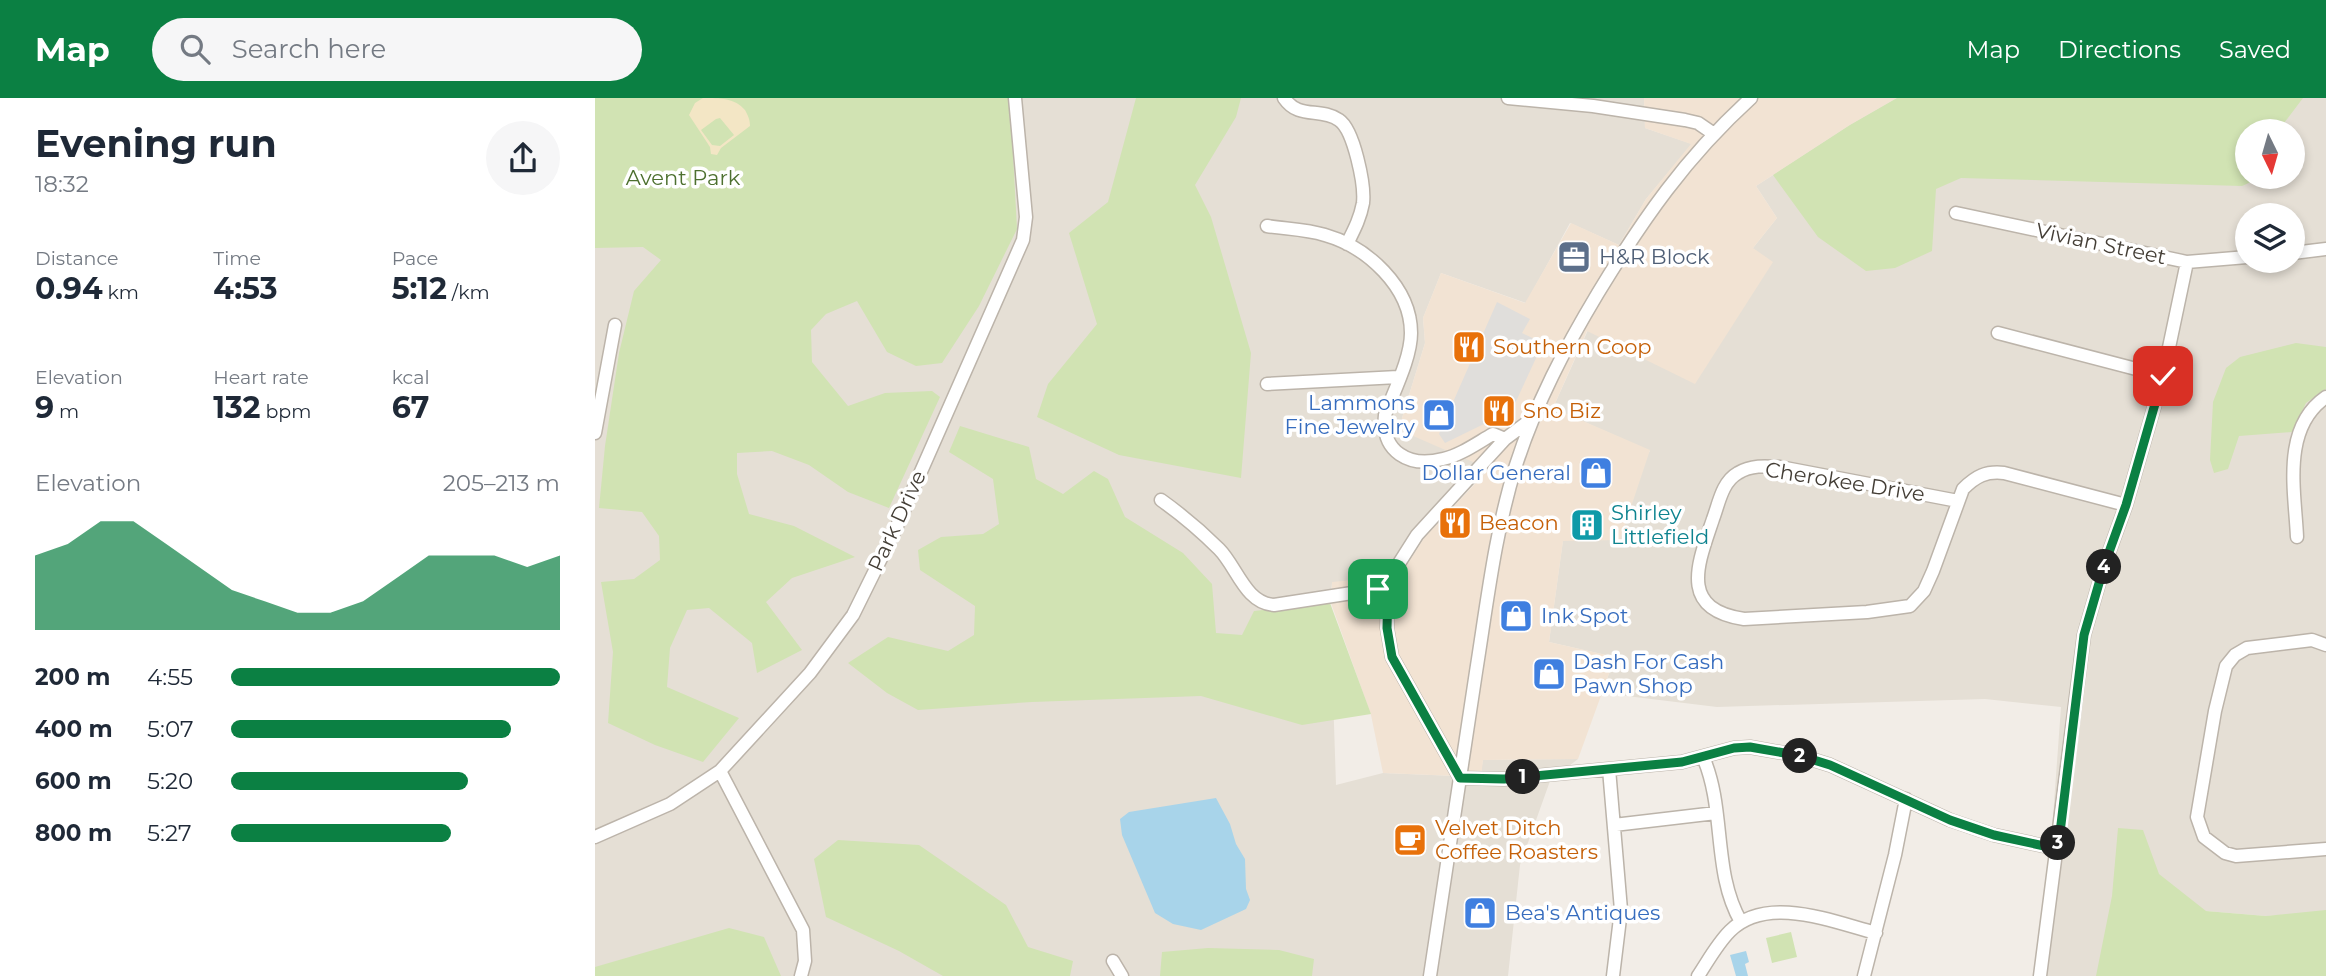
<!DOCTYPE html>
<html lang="en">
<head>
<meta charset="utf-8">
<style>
	body { margin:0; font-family:Montserrat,sans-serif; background:#f6f6f7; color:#1f2937; height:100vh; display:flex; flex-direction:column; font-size:26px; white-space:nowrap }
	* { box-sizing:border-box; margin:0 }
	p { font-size:23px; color:#747a83 }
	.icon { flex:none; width:38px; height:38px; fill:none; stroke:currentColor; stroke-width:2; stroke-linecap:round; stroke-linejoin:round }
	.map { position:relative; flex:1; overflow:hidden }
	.side { display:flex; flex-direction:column; background:#fff; width:595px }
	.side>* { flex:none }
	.needle { width:46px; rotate:175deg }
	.tools { position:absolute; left:1640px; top:21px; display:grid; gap:14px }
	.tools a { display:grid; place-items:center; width:70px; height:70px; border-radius:50%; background:#fff; box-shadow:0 4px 10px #0003; font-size:35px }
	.pin { position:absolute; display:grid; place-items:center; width:60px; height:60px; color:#fff; margin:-30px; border-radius:14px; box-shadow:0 4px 10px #0006 }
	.km { position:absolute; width:35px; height:35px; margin:-18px; border-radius:50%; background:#222; color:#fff; font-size:19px; line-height:35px; text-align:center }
	.round { display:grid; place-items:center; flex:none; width:74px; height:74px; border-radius:37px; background:#f6f6f7 }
	.head { display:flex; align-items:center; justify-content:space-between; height:119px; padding:0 35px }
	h1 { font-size:38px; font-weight:700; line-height:52px }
	.stats { display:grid; grid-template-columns:repeat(3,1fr); gap:10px; height:119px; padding:7px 35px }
	.stats div { display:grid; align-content:center }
	.stats b { font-size:30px; font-weight:700 }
	.stats small { font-size:19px; font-weight:400 }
	.stats p { font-size:19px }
	.chart { height:196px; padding:14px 35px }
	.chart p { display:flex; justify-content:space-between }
	.chart svg { width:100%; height:126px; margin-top:7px; fill:#0b8043; opacity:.7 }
	ul { padding:0 35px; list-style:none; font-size:23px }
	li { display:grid; grid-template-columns:112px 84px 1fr; align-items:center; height:52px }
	li i { height:18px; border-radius:9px; background:#0b8043 }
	header { display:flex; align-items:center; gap:42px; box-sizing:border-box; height:98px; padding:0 35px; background:#0b8043; color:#fff }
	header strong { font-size:33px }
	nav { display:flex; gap:38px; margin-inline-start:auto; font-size:24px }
	.search { width:490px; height:63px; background:#f6f6f7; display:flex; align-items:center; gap:18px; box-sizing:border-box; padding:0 24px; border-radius:38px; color:#747a83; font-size:26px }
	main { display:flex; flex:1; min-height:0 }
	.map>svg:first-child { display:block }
	.residential { fill:#e5dfd5; fill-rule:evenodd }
	.commercial { fill:#f2e3d3 }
	.green { fill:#d1e3b3 }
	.sand { fill:#f3e6c5; fill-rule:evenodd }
	.parking { fill:#e0dedb }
	.water { fill:#a8d4ea }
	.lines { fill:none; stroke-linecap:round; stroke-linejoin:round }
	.minor-casing { stroke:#bcb4aa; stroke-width:15 }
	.minor { stroke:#fff; stroke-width:12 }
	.route-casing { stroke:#fff; stroke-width:14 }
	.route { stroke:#0b8043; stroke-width:9 }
	.labels { text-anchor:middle; stroke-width:7; stroke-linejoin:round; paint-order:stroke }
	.park-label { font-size:21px; fill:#4d702f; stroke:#fff }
	.street-label { font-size:21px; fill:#443e36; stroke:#fff }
	.service-label { font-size:21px; fill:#4e5e75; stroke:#fff; text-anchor:start }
	.food-label { font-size:21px; fill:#c56008; stroke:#fff; text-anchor:start }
	.shop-label { font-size:21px; fill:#366cbe; stroke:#fff; text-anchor:start }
	.culture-label { font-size:21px; fill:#0d838f; stroke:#fff; text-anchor:start }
</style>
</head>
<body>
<header>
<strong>Map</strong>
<div class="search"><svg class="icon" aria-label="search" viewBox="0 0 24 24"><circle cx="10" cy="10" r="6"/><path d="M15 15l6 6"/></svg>Search here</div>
<nav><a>Map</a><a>Directions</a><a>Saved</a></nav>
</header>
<main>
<section class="side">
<div class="head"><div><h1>Evening run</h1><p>18:32</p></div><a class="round"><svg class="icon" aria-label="share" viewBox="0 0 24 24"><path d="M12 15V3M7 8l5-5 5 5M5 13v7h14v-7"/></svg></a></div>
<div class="stats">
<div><p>Distance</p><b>0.94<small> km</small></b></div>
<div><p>Time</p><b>4:53</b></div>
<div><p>Pace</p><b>5:12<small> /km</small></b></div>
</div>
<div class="stats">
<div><p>Elevation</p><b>9<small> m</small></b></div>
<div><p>Heart rate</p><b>132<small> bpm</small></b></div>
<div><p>kcal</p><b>67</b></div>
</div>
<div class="chart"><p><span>Elevation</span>205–213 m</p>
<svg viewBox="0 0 160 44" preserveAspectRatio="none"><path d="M0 44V18L10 14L20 6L30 6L40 14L50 22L60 30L70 34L80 38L90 38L100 34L110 26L120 18L130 18L140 18L150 22L160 18V44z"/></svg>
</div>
<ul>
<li><b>200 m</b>4:55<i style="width:100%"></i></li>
<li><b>400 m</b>5:07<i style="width:85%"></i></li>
<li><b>600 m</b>5:20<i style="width:72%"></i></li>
<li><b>800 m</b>5:27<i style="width:67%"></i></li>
</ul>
</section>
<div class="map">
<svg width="1731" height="878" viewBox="0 0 1731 878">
	<rect width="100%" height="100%" fill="#f2ede7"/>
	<path class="residential" d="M 0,0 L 1049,0 L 1050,30 L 1097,46 L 1051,101 L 1024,147 L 975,125 L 931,205 L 846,175 L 828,220 L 830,245 L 807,320 L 894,370 L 829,440 L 808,473 L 790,479 L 737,485 L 735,505 L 741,687 L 788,675 L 885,679 L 888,662 L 983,661 L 955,683 L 925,767 L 913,878 L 0,878 Z
		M 1302,0 L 1731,0 L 1731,814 L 1671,818 L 1611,813 L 1527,878 L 1440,878 L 1455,760 L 1466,609 L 1390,601 L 1122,609 L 1007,595 L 1020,559 L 954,544 L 968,442 L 1055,353 L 958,310 L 993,232 L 1100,285 L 1158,150 L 1182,120 L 1161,88 L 1255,27 ZM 1652,33 L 1698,33 L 1698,79 L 1652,79 ZM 1652,117 L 1698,117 L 1698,163 L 1652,163 Z"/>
	<path class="commercial" d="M 1049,0 L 1302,0 L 1255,27 L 1161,88 L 1182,120 L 1158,150 L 1178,164 L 1100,286 L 992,233 L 958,310 L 1055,352 L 1025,442 L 968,443 L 954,544 L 1020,559 L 983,661 L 888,662 L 886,679 L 788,675 L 776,617 L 736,505 L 737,484 L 790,479 L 808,473 L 829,440 L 894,371 L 809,334 L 807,320 L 830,245 L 828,220 L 846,175 L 930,205 L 976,125 L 1024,147 L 1051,101 L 1096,46 L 1050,30 Z"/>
	<path class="green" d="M 0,0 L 415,0 L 422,131 L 384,208 L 347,265 L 321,268 L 292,254 L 262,203 L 231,216 L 216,232 L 217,264 L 253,308 L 290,295 L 337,293 L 345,299 L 294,410 L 253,394 L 214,367 L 177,353 L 142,355 L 142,376 L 154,416 L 199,428 L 260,459 L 197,480 L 171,504 L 207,552 L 162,575 L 157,545 L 114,510 L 92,512 L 75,550 L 72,589 L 144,620 L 108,664 L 60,647 L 13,625 L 18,554 L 6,484 L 39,481 L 65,462 L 64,438 L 47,414 L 4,410 L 10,348 L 24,255 L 39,193 L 66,162 L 48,149 L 0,150 Z
		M 541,0 L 646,0 L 641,19 L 600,87 L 616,119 L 656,255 L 646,380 L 524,357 L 442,319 L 453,286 L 502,226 L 474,135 L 513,104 Z
		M 1302,0 L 1708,0 L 1683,33 L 1652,33 L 1652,79 L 1667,79 L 1647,88 L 1366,80 L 1341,91 L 1337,153 L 1300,170 L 1271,173 L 1223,139 L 1178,77 L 1255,27 Z
		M 1701,245 L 1731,249 L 1731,291 L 1711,305 L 1697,334 L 1644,338 L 1633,371 L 1619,375 L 1615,362 L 1618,304 L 1631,270 L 1645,259 Z
		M 365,328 L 434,349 L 441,381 L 468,396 L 499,373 L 513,381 L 530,419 L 588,455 L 617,486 L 621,535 L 647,537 L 659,513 L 735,505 L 776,616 L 707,627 L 606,598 L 437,604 L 323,612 L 292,595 L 253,565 L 293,539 L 353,553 L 379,537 L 380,508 L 325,472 L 323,452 L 346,439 L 388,436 L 404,426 L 398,381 L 354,354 Z
		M 1523,730 L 1548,732 L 1564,776 L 1611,813 L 1671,818 L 1731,812 L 1731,878 L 1501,878 L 1517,798 Z
		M 243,742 L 324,747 L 411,807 L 433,849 L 478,863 L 475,878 L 348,878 L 304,853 L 231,819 L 219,761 Z
		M 134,830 L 169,839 L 186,878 L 0,878 L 0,869 Z
		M 1196,834 L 1202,859 L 1177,865 L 1171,840 Z
		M 613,850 L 684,852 L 719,861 L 717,878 L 565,878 L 567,854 Z"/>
	<path class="sand" d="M 108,0 C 125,0 140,0 150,12 C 153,18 155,21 155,28 L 126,50 L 122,57 L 116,56 L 115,49 L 94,17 L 100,5 ZM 125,20 L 139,37 L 125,48 L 117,47 L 106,32 L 121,21 Z"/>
	<path class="parking" d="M 902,204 L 935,221 L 927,235 L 948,245 L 917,312 L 898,307 L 891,325 L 850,345 L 844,336 Z"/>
	<path class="water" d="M 621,700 L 635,726 L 641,746 L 650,761 L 651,791 L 655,802 L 651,811 L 606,832 L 578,826 L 560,815 L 527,737 L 525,721 L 534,714 Z
		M 1151,853 L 1154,864 L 1150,866 L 1153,878 L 1141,878 L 1135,857 Z"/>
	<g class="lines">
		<defs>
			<path id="minor" d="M 689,0 C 704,22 725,9 744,22 C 759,32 770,87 768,105 C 765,121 759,132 752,146
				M 913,0 L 998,8 L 1090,22 L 1103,25 L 1119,36
				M 1361,115 L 1592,164 L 1652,159
				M 672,128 C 691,131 711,131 730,137 C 772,149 816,189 816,235 C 816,260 799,293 790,317 C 786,354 814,370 848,361 C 866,357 882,345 898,336 L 910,341
				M 1698,155 L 1731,151
				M 1403,235 L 1568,278
				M 672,286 L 803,279
				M 938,320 L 910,341 L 822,437 L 803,467 L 793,492 L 792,530 L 797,559 L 865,680 L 909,681 L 1087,664 L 1139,650 L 1155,649 L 1206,658 L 1235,667 L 1355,722 L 1399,737 L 1463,751
				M 0,335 L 20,227
				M 566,402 C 587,417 606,433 624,451 C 642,469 650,505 679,507 L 783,491 L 793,492
				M 1363,403 L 1185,369 C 1170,368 1156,367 1143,375 C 1127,384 1124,405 1118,421 C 1103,466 1083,511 1149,521 L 1272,514 L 1315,508 L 1329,493 L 1338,473 L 1368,391 C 1381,378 1391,373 1409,375 L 1531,407
				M 1702,439 C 1700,393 1686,330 1731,299
				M 1731,547 L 1717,542 L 1652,550 L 1640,557 L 1631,568 L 1620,613 L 1602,719 L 1609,739 L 1630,755 L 1641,758 L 1731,751
				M 1108,659 C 1131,711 1117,774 1146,824
				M 1014,671 L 1026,812 L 1018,878
				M 125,673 L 208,832 L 210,863 L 206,878
				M 1019,727 L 1121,715
				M 0,739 L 75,706 L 125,673 L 215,575 L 258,517 L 302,428 L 428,142 L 431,119 L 420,0
				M 518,863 L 527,878
				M 835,878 C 850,777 866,676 881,574 C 892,505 900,434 921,367 C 941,305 970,250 1003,195 C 1048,121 1091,59 1156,0
				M 1103,878 C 1113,863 1122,846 1135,833 C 1172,796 1238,824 1281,835
				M 1269,878 L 1300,757 L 1311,701
				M 1445,878 L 1489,537 L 1509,468 L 1531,407 L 1568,278 L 1592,164"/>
		</defs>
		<use href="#minor" class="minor-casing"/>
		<use href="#minor" class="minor"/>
	</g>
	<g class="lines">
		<defs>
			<path id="route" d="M 783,491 L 793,492 L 792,530 L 797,559 L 865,680 L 909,681 L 1087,664 L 1139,650 L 1155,649 L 1206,658 L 1235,667 L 1355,722 L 1399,737 L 1463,751 L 1489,537 L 1509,468 L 1531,407 L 1568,278"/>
		</defs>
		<use href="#route" class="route-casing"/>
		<use href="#route" class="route"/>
	</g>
	<defs>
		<symbol id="office-square" viewBox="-11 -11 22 22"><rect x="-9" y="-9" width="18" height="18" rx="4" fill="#5c6f8a" stroke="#fff"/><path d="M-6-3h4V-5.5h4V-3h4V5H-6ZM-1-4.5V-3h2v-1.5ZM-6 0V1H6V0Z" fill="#fff"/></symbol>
		<symbol id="restaurant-square" viewBox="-11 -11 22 22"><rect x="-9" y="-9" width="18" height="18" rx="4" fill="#e8710a" stroke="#fff"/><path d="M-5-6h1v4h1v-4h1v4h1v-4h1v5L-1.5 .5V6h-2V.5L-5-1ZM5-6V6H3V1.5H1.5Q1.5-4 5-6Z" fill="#fff"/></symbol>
		<symbol id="shop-square" viewBox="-11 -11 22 22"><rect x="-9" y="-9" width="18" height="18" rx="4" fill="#3f7fe0" stroke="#fff"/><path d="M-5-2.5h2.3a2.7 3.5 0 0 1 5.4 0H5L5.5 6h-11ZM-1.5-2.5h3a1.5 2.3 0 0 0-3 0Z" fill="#fff"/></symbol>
		<symbol id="building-square" viewBox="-11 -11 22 22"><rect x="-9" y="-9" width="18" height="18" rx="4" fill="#0f9aa8" stroke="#fff"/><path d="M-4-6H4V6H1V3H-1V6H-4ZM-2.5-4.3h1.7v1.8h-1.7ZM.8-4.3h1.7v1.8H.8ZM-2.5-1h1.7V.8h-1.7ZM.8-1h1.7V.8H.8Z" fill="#fff"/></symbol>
		<symbol id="cafe-square" viewBox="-11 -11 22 22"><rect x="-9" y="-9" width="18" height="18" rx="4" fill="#e8710a" stroke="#fff"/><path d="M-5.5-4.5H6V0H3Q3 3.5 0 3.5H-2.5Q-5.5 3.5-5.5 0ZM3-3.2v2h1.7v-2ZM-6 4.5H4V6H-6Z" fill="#fff"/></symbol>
	</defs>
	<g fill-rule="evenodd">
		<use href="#office-square" x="960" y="140" width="38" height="38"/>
		<use href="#restaurant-square" x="855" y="230" width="38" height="38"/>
		<use href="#restaurant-square" x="885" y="294" width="38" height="38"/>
		<use href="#shop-square" x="825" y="298" width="38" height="38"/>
		<use href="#shop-square" x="982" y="356" width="38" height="38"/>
		<use href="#restaurant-square" x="841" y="406" width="38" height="38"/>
		<use href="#building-square" x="973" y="408" width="38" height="38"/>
		<use href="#shop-square" x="902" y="499" width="38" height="38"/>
		<use href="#shop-square" x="935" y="557" width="38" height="38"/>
		<use href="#cafe-square" x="796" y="723" width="38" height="38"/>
		<use href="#shop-square" x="866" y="796" width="38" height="38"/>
	</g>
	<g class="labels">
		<g class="park-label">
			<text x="88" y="87">Avent Park</text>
		</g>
		<g class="street-label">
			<text transform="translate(1506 146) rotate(12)" y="7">Vivian Street</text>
			<text transform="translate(1250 384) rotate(9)" y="7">Cherokee Drive</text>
			<text transform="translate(302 423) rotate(-65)" y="7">Park Drive</text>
		</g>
		<g class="service-label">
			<text x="1004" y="166">H&amp;R Block</text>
		</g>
		<g class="food-label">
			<text x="898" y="256">Southern Coop</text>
			<text x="928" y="320">Sno Biz</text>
			<text x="884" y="432">Beacon</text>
			<text x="840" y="737">Velvet Ditch<tspan x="840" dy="24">Coffee Roasters</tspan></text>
		</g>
		<g class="shop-label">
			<text x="820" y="312" text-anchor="end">Lammons<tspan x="820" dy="24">Fine Jewelry</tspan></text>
			<text x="976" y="382" text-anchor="end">Dollar General</text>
			<text x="946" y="525">Ink Spot</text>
			<text x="978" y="571">Dash For Cash<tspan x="978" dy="24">Pawn Shop</tspan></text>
			<text x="910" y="822">Bea's Antiques</text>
		</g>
		<g class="culture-label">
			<text x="1016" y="422">Shirley<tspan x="1016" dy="24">Littlefield</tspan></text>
		</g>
	</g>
</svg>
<div class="tools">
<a><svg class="needle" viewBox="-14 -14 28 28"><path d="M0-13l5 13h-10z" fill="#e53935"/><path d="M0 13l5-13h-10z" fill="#747a83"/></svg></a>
<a><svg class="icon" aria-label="layers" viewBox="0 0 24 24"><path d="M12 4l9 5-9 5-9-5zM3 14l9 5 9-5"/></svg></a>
</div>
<div class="pin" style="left:783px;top:491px;background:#1e9e55"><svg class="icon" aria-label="arrive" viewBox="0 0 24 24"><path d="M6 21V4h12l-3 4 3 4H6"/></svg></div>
<div class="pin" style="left:1568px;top:278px;background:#d93025"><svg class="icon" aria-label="check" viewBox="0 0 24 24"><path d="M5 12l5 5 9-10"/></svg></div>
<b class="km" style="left:928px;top:679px">1</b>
<b class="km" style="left:1205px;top:658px">2</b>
<b class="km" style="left:1463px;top:745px">3</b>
<b class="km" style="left:1509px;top:469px">4</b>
</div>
</main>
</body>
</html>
